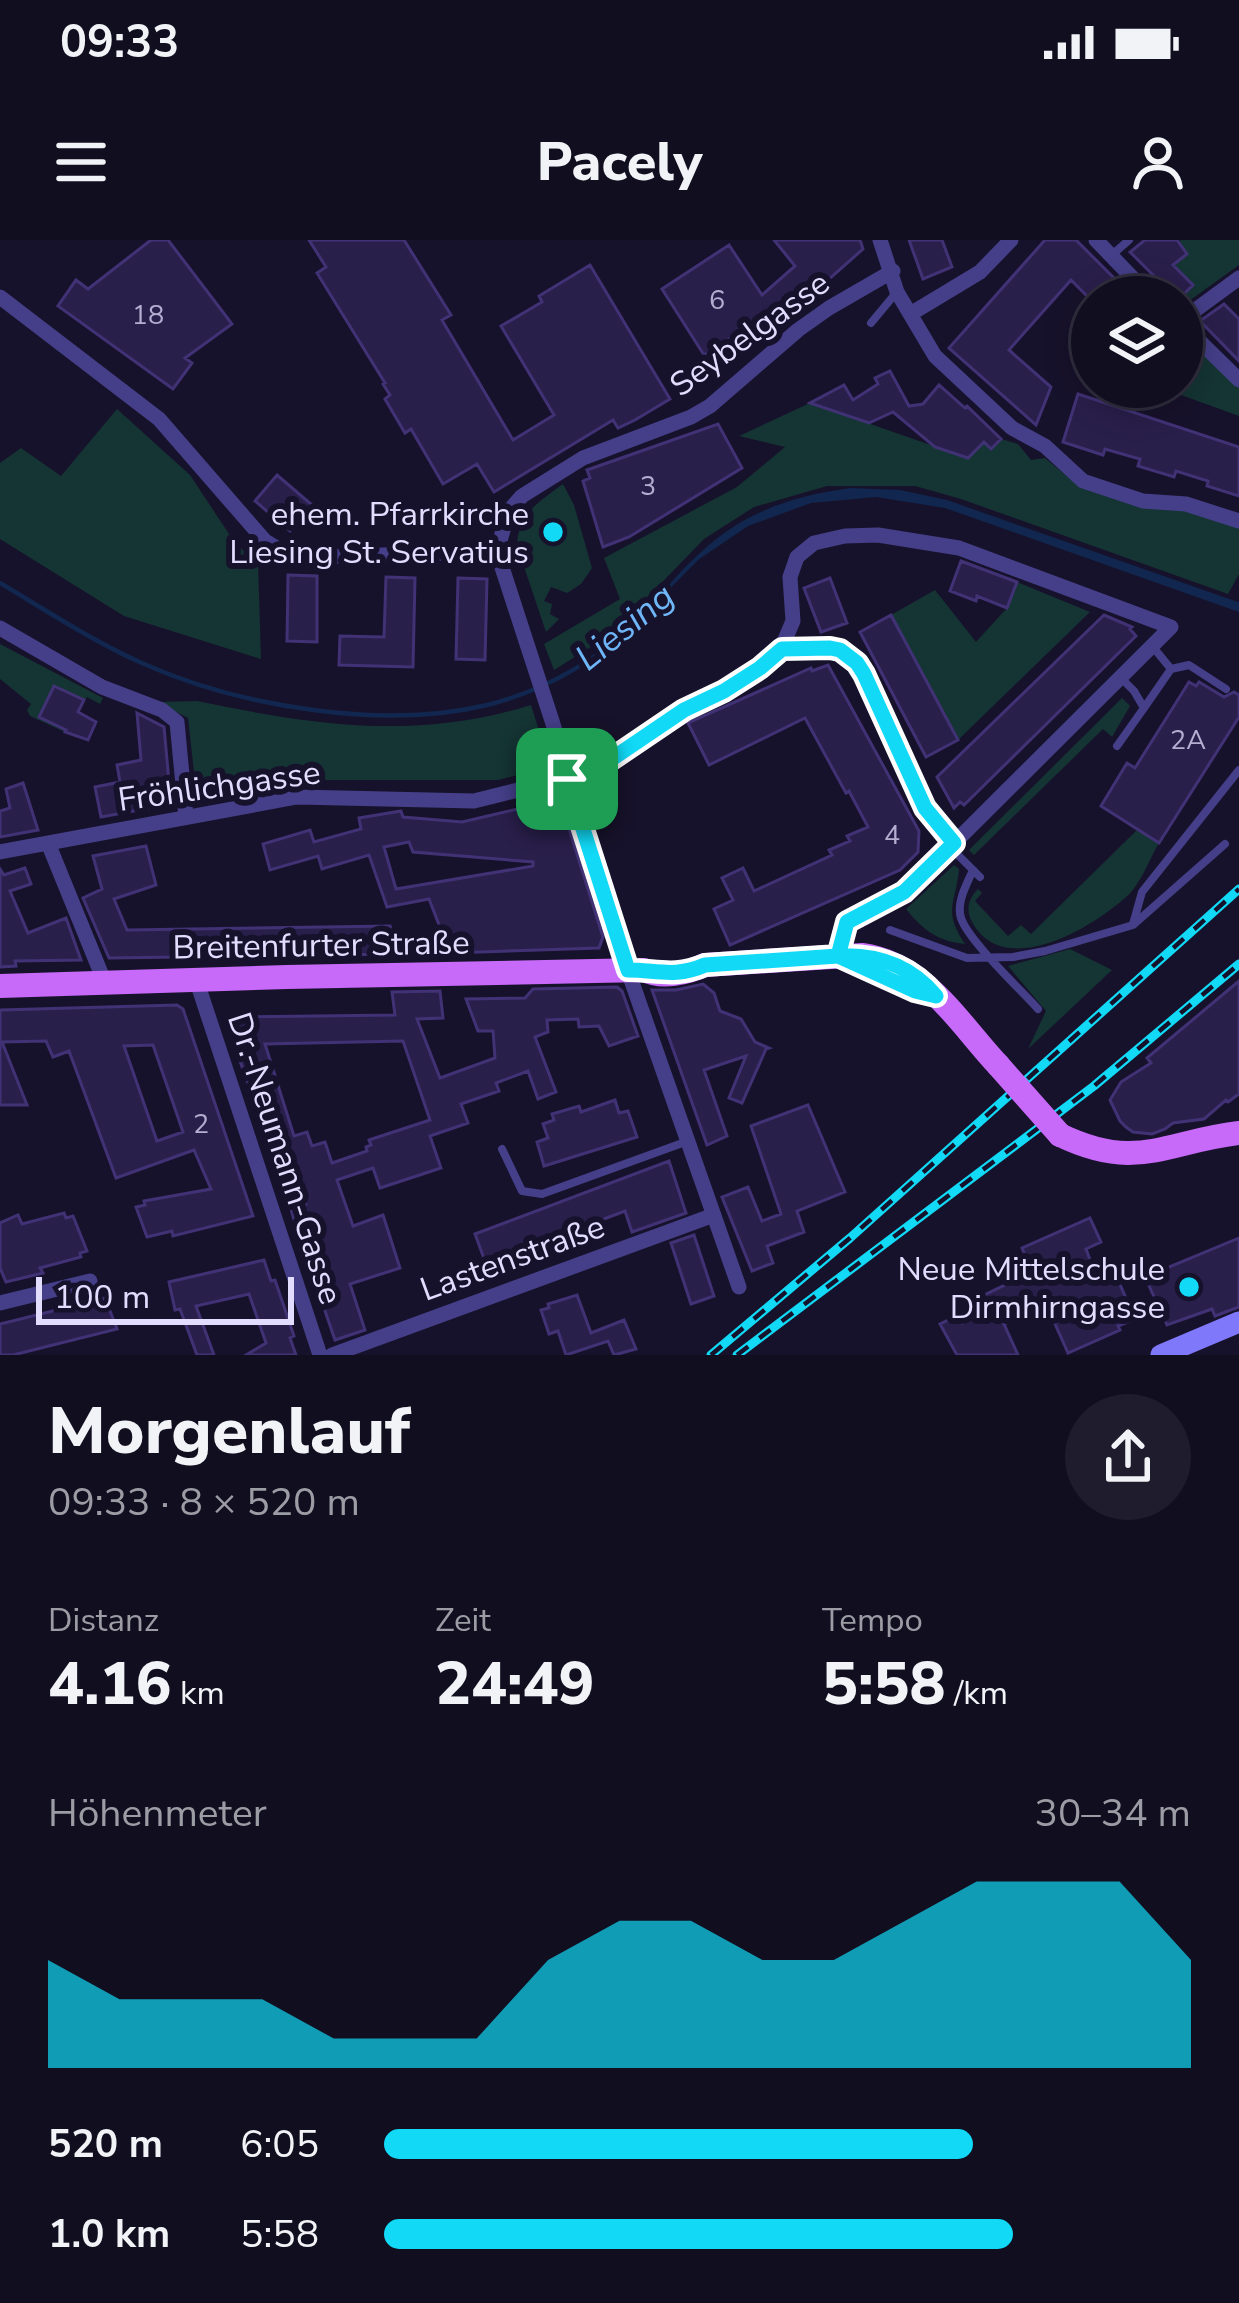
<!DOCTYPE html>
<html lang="de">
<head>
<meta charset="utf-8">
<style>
	body { margin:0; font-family:"Nunito Sans",sans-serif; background:#1e1c2d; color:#f1f3f6; height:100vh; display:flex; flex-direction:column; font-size:45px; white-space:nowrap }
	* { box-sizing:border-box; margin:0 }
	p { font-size:39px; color:#9c9ca5 }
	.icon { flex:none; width:66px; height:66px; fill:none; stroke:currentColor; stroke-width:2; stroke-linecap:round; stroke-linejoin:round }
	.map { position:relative; height:1115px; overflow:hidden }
	.side { display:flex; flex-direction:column; background:#110e20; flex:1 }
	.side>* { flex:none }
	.tools { position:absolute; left:1071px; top:36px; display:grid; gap:24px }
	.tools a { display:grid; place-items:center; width:132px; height:132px; border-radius:50%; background:#110e20; box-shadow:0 6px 30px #0003,0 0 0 3px #302e3e; font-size:60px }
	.scale { position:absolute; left:36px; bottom:30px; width:258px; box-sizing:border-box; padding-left:12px; border:6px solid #e2ddfe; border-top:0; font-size:33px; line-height:42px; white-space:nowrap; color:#e2ddfe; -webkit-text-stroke:9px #17122b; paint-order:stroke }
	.pin { position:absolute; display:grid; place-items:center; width:102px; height:102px; color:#fff; margin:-51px; border-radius:24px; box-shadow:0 6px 18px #0006 }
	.round { display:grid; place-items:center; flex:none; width:126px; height:126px; border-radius:63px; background:#1e1c2d }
	.overview { display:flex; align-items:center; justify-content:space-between; height:204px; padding:0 48px }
	h1 { font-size:66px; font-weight:800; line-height:90px }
	.stats { display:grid; grid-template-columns:repeat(3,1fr); gap:18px; height:204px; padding:12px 48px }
	.stats div { display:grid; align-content:center }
	.stats b { font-size:60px; font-weight:800 }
	.stats small { font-size:33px; font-weight:400 }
	.stats p { font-size:33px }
	.chart { height:336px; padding:24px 48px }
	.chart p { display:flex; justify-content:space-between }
	.chart svg { width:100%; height:216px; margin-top:12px; fill:#11d9f6; opacity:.7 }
	ul { padding:0 48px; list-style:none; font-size:39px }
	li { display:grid; grid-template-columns:192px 144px 1fr; align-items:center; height:90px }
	li i { height:30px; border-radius:15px; background:#11d9f6 }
	.status { display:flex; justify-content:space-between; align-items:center; height:84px; padding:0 60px; background:#110e20; direction:ltr }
	.status svg { height:33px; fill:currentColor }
	header { display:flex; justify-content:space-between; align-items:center; height:156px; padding:0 48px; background:#110e20; font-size:54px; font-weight:800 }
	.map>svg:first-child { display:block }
	.green { fill:#153434 }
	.water { fill:#11274f }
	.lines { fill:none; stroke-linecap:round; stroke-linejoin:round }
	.stream { stroke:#11274f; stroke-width:4.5 }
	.building { fill:#291f4b; stroke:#413276; stroke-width:3; fill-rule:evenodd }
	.lane { stroke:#443f88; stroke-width:8 }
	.street { stroke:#443f88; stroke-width:15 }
	.secondary { stroke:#7f78fa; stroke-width:21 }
	.primary { stroke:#c769f9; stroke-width:24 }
	.rail-casing { stroke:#11d9f6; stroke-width:9 }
	.rail { stroke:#17122b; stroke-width:4.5; stroke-dasharray:14; stroke-linecap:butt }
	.primary-bridge { stroke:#c769f9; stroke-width:24 }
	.route-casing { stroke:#fff; stroke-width:24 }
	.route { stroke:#11d9f6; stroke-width:15 }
	.poi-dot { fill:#11d9f6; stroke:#17122b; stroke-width:4.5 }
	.labels { text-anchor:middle; stroke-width:12; stroke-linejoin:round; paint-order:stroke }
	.number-label { font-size:27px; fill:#b4aed1 }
	.street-label { font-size:33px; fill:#e2ddfe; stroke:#17122b }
	.poi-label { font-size:33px; fill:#e2ddfe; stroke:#17122b; text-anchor:end }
	.water-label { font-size:36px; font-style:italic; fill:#6fb6f9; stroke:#17122b }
</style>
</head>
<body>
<div class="status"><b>09:33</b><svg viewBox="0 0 49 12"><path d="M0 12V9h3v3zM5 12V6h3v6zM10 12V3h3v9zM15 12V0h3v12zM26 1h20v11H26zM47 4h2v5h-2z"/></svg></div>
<header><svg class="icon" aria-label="menu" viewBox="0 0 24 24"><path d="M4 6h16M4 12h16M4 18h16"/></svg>Pacely<svg class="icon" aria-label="person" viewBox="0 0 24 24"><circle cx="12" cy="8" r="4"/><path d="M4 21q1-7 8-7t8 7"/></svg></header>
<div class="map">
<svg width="1239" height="1115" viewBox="0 0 1239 1115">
	<rect width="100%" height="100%" fill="#17122b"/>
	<path class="green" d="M 1181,0 L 1239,0 L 1239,25 L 1189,61 L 1182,61 L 1181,57 L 1193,45 L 1172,26 L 1187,14 L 1179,2 Z
		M 1182,90 L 1239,146 L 1239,176 L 1159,147 L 1182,147 Z
		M 810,163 L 968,218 L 984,202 L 991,209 L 1001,199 L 1018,204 L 1031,220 L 1045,218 L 1080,247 L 1184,269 L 1239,286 L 1239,334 L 1228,354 L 961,259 L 915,246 L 827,246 L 754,267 L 704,299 L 613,393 L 554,430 L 544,404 L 620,359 L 604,318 L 737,247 L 785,207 L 739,196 Z
		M 117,169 L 190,235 L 235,303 L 258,323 L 261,419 L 124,376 L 0,299 L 0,223 L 21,208 L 61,236 Z
		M 563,244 L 574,265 L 592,328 L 581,344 L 567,353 L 551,347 L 544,361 L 552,364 L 550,374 L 559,379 L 546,392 L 517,306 C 518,273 539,262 563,244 Z
		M 1017,342 L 1090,372 L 958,500 L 891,375 L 935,350 L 976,402 L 1007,368 Z
		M 0,404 L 103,458 L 100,464 L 87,457 L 65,492 L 30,476 L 27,470 L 31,464 L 0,439 Z
		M 1122,458 L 1130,466 L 1112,497 L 1103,489 L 974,615 L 969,610 Z
		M 197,461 C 313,485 415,501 531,465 L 549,522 L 544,528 L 498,540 L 321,540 L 318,537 L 197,559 L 188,478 L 157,462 Z
		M 1138,589 L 1159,603 C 1149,620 1140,646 1125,658 C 1090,689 1004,740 972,682 C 965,669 969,658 978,649 L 982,653 L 975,661 L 1008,696 L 1021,685 L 1031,694 Z
		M 954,625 L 959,629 C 956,665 942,669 965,704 C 937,701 923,690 906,669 Z
		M 1070,709 L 1112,730 L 1028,809 L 1046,771 L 1008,726 Z"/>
	<path class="water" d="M 850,248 L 900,250 L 947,260 L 1235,361 L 1239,362 L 1239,372 L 945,268 L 876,257 L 811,263 L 748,286 L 698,320 L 645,374 C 707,296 750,262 850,248 Z"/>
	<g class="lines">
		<path class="stream" d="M 0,343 C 47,371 94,402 144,424 C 241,467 384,490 487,465 C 547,450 602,418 645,374"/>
	</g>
	<path class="building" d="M 151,0 L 168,0 L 232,84 L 185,118 L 192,123 L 173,149 L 58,66 L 76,40 L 88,49 Z
		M 309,0 L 404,0 L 451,75 L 442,80 L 513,200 L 554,175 L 501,86 L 542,62 L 539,56 L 590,25 L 670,159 L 635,180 L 618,188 L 613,180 L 494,252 L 477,224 L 443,244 L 411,189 L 405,193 L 385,159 L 390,155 L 383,144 L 385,143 L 317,33 L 326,27 Z
		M 774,0 L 860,0 L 863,9 L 792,72 L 786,62 L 704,115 L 662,49 L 729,5 L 762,55 L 795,26 Z
		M 909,0 L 942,0 L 952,27 L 923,39 Z
		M 1045,0 L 1076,0 L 1133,57 L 1088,57 L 1071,40 L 1009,110 L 1051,147 L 1036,185 L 949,108 Z
		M 1145,0 L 1177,0 L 1187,14 L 1173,25 L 1193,45 L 1181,57 L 1175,57 L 1130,12 Z
		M 1224,64 L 1239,79 L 1239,121 L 1200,81 Z
		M 890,131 L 909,166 L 923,164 L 939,145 L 965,168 L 967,166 L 1001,199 L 991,209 L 984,202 L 968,218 L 935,207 L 893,172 L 869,183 L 810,163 L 844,145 L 853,160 L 878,144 L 875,138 Z
		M 1078,154 L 1239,207 L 1239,256 L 1207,246 L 1208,241 L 1176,231 L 1174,237 L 1138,226 L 1140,219 L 1105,209 L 1103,215 L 1063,202 Z
		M 718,184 L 742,228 L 629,297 L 603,307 L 583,241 L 590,238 L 587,230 Z
		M 277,235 L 312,265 L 290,291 L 255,261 Z
		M 961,321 L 1017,342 L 1007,368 L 977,356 L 976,361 L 950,351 Z
		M 288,335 L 317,336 L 317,402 L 287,401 Z
		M 386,337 L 415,338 L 413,427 L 339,425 L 340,396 L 384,397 Z
		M 458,338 L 487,339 L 485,420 L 456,419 Z
		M 830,338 L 847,383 L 821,392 L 804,348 Z
		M 891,375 L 958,500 L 926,517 L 860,392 Z
		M 1104,375 L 1132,387 L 1130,389 L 1136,396 L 964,565 L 960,562 L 954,568 L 937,537 Z
		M 828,425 L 919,591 L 918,612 L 900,630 L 730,705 L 714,669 L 733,660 L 722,638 L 743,628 L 754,651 L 832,615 L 829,610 L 850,601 L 847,596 L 868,587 L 849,551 L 846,553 L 805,478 L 709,525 L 688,483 L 811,428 L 812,431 Z
		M 1189,442 L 1196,446 L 1199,442 L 1224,457 L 1234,452 L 1239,455 L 1239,477 L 1159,603 L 1101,566 L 1127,523 L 1135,528 Z
		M 54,446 L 84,460 L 78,472 L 96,482 L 88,500 L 65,492 L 66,490 L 39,477 Z
		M 137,473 L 164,487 L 171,564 L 101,577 L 95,547 L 120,542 L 117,525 L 141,520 Z
		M 23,543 L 38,590 L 0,597 L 0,571 L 10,568 L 6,549 Z
		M 556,560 L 561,563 L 603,697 L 599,708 L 450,713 L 429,659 L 387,667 L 369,615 L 322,629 L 318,616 L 270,630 L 263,604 L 310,590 L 314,602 L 361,589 L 359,578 L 401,571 L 403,577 L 462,582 ZM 409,602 L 413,612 L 533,622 L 533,626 L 396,649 L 384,607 Z
		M 146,606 L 156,645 L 114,659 L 127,690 L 390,686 L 398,714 L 109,718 L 83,658 L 102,649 L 93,616 Z
		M 25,628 L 31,644 L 10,651 L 28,693 L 66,678 L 81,720 L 15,721 L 16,726 L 0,727 L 0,629 L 4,635 Z
		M 1239,741 L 1239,854 L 1228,862 L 1226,860 L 1204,879 L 1173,883 L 1165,889 L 1152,894 L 1133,892 L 1126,887 L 1120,881 L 1110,860 L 1121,842 L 1151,823 L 1147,818 Z
		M 703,744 L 714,753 L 720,771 L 741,779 L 755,802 L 769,808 L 766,809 L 742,863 L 729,858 L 746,816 L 704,830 L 727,896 L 707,905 L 652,750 L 676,750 Z
		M 617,747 L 622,751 L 638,796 L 609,806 L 599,786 L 579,787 L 578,779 L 547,780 L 548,792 L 535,797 L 556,852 L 538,859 L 528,831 L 496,843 L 499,851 L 461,864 L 468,883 L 430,896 L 441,928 L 380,948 L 373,928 L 337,940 L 353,986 L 383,975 L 400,1028 L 350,1044 L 365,1090 L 335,1100 L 322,1062 L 334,1057 L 318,1009 L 304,1015 L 291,969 L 306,964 L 286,903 L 271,908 L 235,807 L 235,777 L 395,775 L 392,752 L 440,751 L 443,778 L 417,779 L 440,838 L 495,818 L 493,791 L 478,791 L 466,759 L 525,758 L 533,749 ZM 403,801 L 430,880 L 369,900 L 371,905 L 366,907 L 367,911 L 332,923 L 325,902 L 312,906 L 307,892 L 294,896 L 265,804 Z
		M 177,765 L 183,769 L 253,976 L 173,996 L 172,991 L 147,997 L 136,967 L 145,965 L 144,961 L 211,949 L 194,910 L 116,938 L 69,811 L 53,817 L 46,801 L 2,802 L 27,865 L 0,865 L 0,770 ZM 153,805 L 183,892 L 157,901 L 124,806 Z
		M 615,860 L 619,873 L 628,871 L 637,897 L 544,926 L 537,902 L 548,898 L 543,884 L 554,880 L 552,874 L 579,866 L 581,872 Z
		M 808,865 L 845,952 L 797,971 L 804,992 L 767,1006 L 773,1023 L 752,1031 L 722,957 L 748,947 L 762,981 L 781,974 L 751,886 Z
		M 669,921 L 686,973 L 632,992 L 625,971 L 486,1024 L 475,994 Z
		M 64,973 L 66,978 L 73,976 L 87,1011 L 80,1013 L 81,1017 L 40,1028 L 43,1033 L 6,1042 L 0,1028 L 0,983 L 18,975 L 22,984 Z
		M 1090,978 L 1101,1002 L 1086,1009 L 1095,1033 L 1112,1026 L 1135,1079 L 1118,1086 L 1120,1090 L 1068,1113 L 1047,1066 L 1004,1084 L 1018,1115 L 957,1115 L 940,1084 L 959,1075 L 962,1083 L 986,1072 L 980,1057 L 1032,1032 L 1022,1008 Z
		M 694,995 L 714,1056 L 691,1064 L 671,1003 Z
		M 1239,998 L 1239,1067 L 1215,1076 L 1212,1069 L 1167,1085 L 1145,1037 Z
		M 264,1020 L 271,1041 L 275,1040 L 294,1096 L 290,1098 L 296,1115 L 246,1115 L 266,1103 L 249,1054 L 196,1066 L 214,1115 L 197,1115 L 180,1069 L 175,1070 L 169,1042 Z
		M 577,1055 L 591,1093 L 624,1080 L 636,1109 L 614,1115 L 608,1101 L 566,1115 L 558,1091 L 549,1094 L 541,1070 L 549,1068 L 548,1064 Z
		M 105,1058 L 117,1089 L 13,1115 L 0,1115 L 0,1084 Z"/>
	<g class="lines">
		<path class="lane" d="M 1113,14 L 1129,0
			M 871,83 L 896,53
			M 1171,429 L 1189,425 L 1226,449
			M 1120,437 L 1134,451 L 1144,468 L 1171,429 L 1153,407
			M 1117,506 L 1144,468
			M 951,608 L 980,637
			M 973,630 C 967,644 956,662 961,678 C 968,700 1020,749 1038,769
			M 1133,684 L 1142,652 L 1239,530
			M 890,690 L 967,718 L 1013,717 L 1045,711 L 1133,685 L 1225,604
			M 502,909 L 522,951 L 542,954 L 688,901"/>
		<path class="street" d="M 880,0 L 897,52 L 935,116 L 1012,188 L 1045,206 L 1083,241 L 1143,261 L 1186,264 L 1239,281
			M 1096,0 L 1151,57
			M 0,57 L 159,179 L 265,301 L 283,312 L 306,317 L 497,312
			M 912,73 L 980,32 L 1011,0
			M 1182,74 L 1194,71 L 1239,38
			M 1182,84 L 1239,140
			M 497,312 L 554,487 L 571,555 L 621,711 L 739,1047
			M 497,312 L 508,272 L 522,256 L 583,218 L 691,177 L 710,166 L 798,90 L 829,68 L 893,31
			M 0,388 L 102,447 L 162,470 L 177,482 L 186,577
			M 781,409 C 810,408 835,403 857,423 L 925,569 L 954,603
			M 48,603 L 105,743
			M 0,612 L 297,557 L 474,561 L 594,531 L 684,470 L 724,451 L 760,428 L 781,409 L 793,381 L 790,337 L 797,317 L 814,303 L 845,296 L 878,295 L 959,308 L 1171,387 L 913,644 L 894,659 L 847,683 L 838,716
			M 196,739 L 320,1115
			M 0,1063 L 90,1041
			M 332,1115 L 714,975"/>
		<path class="secondary" d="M 1161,1115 L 1239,1082"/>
		<path class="primary" d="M 0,746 L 287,737 L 644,730 C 662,739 687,733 705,725 L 862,715 C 925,724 957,781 998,825
			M 1060,895 C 1137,932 1164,902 1239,893"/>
		<defs>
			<path id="rail" d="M 711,1115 L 850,998 L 1239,649
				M 737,1115 L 1094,846 L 1239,724"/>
		</defs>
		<use href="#rail" class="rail-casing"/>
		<use href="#rail" class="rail"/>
		<path class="primary-bridge" d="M 998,825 L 1060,895"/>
	</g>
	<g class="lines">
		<defs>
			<path id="route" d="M 567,539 L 628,730 C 657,730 675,738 705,725 L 838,716 L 915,751 L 936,756 C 910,725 877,714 838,716 L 847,682 L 904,652 L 954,603 L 925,568 L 864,434 L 857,423 L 840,410 L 830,408 L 782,409 L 760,428 L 724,451 L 684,470 L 594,531 L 567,539"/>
		</defs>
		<use href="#route" class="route-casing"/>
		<use href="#route" class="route"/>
	</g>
	<g class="poi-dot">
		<circle cx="553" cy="292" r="12"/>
		<circle cx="1189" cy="1047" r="12"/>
	</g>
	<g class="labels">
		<g class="number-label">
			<text x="717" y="69">6</text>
			<text x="148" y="84">18</text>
			<text x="648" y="255">3</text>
			<text x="1188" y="509">2A</text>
			<text x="892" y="604">4</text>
			<text x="201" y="893">2</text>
		</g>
		<g class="street-label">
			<text transform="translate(749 93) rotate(-36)" y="12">Seybelgasse</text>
			<text transform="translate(219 545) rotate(-8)" y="12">Fröhlichgasse</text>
			<text transform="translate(321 704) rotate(-1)" y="12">Breitenfurter Straße</text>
			<text transform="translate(286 918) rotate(72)" y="12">Dr.-Neumann-Gasse</text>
			<text transform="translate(512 1017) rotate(-20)" y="12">Lastenstraße</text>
		</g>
		<g class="poi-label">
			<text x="529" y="285">ehem. Pfarrkirche<tspan x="529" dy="38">Liesing St. Servatius</tspan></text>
			<text x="1165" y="1040">Neue Mittelschule<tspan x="1165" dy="38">Dirmhirngasse</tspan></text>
		</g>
		<g class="water-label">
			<text transform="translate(624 386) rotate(-39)" y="13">Liesing</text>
		</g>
	</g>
</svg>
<div class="tools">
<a><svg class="icon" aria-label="layers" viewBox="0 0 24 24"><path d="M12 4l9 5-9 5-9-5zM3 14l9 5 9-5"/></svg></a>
</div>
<div class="scale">100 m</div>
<div class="pin" style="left:567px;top:539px;background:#1e9e55"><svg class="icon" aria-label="arrive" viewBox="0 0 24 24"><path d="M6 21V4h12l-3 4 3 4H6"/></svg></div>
</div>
<section class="side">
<div class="overview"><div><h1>Morgenlauf</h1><p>09:33 · 8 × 520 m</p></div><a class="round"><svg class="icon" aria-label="share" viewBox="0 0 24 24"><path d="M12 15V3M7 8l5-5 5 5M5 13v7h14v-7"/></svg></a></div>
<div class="stats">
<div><p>Distanz</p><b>4.16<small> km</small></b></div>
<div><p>Zeit</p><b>24:49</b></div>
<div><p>Tempo</p><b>5:58<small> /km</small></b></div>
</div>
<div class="chart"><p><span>Höhenmeter</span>30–34 m</p>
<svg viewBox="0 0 160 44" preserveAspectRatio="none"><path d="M0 44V22L10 30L20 30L30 30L40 38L50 38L60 38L70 22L80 14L90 14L100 22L110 22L120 14L130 6L140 6L150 6L160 22V44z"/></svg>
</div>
<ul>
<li><b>520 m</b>6:05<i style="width:73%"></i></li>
<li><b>1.0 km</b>5:58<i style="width:78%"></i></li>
</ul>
</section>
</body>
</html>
